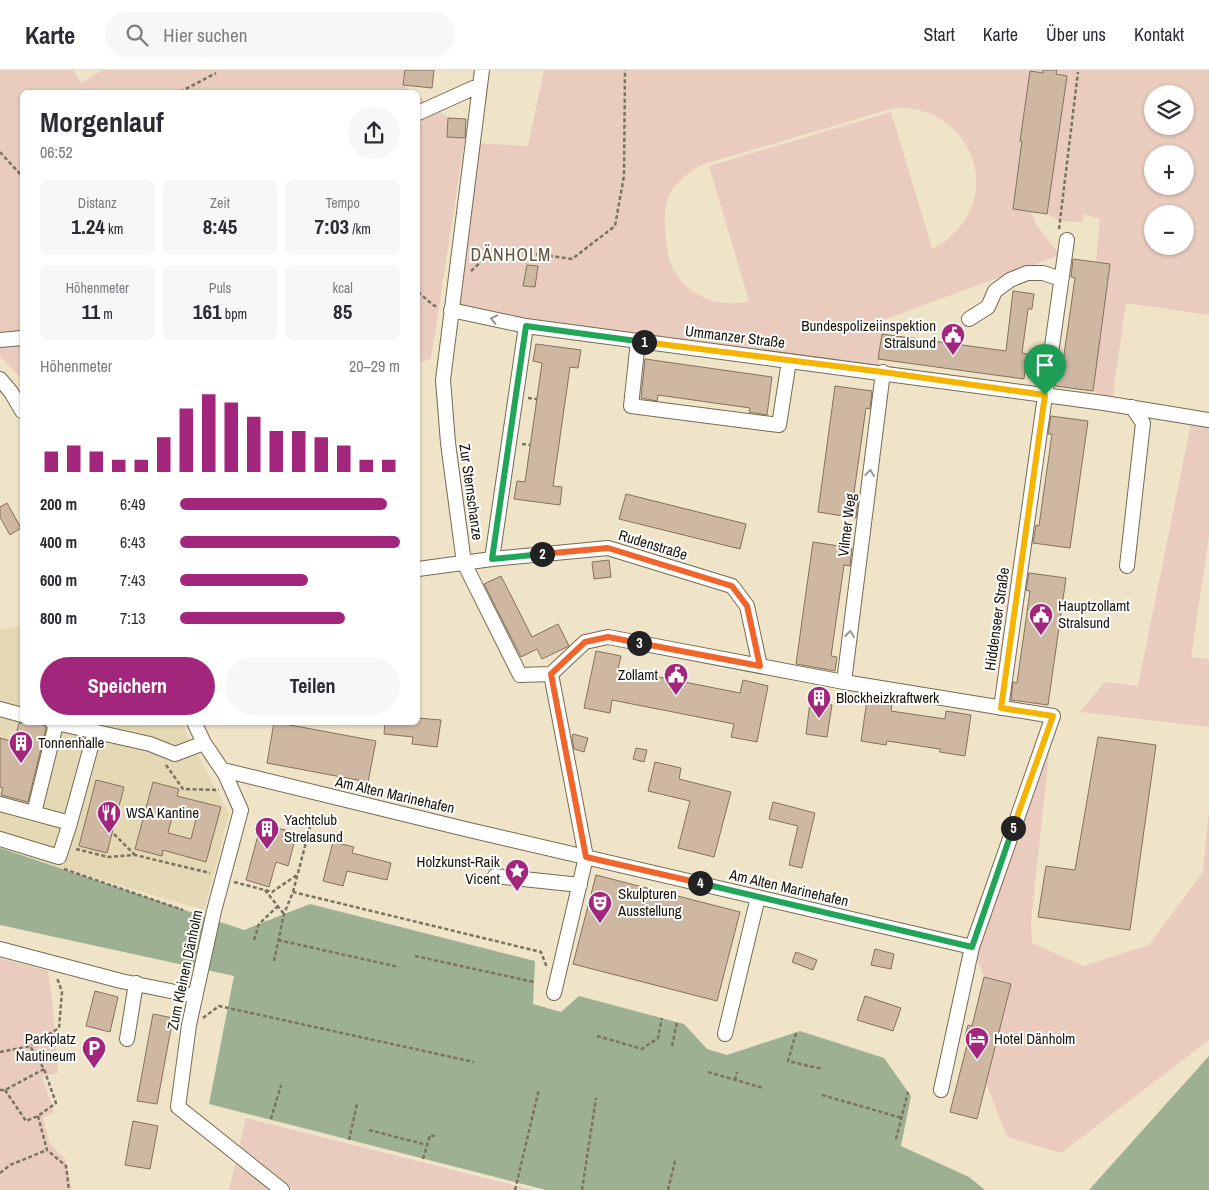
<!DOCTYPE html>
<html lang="de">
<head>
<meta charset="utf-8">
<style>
	body { margin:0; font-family:"Archivo Narrow",sans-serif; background:#f7f7f7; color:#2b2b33; height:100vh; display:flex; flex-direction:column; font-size:19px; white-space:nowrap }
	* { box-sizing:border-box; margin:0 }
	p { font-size:16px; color:#7c7c81 }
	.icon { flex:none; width:28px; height:28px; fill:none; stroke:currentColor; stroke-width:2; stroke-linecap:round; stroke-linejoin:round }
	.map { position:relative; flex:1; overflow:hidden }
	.details { position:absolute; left:20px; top:20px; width:400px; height:635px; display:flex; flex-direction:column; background:#fff; border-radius:8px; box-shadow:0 1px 4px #0004 }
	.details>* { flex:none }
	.controls { position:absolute; left:1144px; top:15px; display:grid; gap:10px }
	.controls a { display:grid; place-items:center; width:50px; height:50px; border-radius:50%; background:#fff; box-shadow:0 1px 4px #0004; font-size:25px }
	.pin { position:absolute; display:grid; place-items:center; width:42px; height:42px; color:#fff; margin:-51px -21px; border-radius:50% 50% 50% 0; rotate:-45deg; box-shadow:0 0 5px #0007 }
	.pin .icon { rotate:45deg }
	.km { position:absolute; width:25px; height:25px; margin:-12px; border-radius:50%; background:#222; color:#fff; font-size:14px; line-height:25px; text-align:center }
	.round { display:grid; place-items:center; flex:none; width:52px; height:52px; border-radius:26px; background:#f7f7f7 }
	.head { display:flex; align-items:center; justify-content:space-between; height:85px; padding:0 20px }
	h1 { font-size:28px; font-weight:700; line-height:38px }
	.metrics { display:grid; grid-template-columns:repeat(3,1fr); gap:8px; height:85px; padding:5px 20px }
	.metrics div { display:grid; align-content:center; border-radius:8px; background:#f7f7f7; text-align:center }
	.metrics b { font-size:21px; font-weight:700 }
	.metrics small { font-size:14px; font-weight:400 }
	.metrics p { font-size:14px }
	.chart { height:140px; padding:10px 20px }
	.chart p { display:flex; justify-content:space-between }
	.chart svg { width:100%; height:90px; margin-top:5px; stroke:#a2277c; stroke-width:6 }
	.action { display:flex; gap:10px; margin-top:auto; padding:10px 20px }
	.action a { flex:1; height:58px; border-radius:30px; background:#a2277c; color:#fff; font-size:20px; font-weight:700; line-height:58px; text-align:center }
	.action a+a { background:#f7f7f7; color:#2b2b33 }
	ul { padding:0 20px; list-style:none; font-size:16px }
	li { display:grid; grid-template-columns:80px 60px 1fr; align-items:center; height:38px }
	li i { height:12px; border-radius:6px; background:#a2277c }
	header { display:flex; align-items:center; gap:30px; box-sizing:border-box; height:70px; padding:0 25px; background:#fff; border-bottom:1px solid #e1e1e2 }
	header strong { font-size:24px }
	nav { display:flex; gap:28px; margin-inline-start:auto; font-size:18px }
	.search { width:350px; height:45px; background:#f7f7f7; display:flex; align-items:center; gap:12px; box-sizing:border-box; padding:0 18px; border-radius:28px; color:#7c7c81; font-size:19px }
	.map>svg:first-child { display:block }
	.built { fill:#e5d8b4 }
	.green { fill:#e9ccbe; fill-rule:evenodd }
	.water { fill:#9db091 }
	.building { fill:#ceb8a1; stroke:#85715c; fill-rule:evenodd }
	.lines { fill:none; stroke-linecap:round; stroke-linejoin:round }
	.minor-casing { stroke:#756b51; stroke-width:16 }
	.path { stroke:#7a7360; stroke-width:2.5; stroke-dasharray:4 2.5; stroke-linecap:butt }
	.minor { stroke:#fff; stroke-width:14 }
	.oneway { stroke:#989692 }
	.split-1-casing { stroke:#fff; stroke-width:10 }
	.split-2-casing { stroke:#fff; stroke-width:10 }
	.split-3-casing { stroke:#fff; stroke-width:10 }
	.split-4-casing { stroke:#fff; stroke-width:10 }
	.split-5-casing { stroke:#fff; stroke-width:10 }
	.split-6-casing { stroke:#fff; stroke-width:10 }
	.split-1 { stroke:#f5b400; stroke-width:6 }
	.split-2 { stroke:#22a559; stroke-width:6 }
	.split-3 { stroke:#f0652b; stroke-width:6 }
	.split-4 { stroke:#f0652b; stroke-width:6 }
	.split-5 { stroke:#22a559; stroke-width:6 }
	.split-6 { stroke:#f5b400; stroke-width:6 }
	.labels { text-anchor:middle; stroke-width:4; stroke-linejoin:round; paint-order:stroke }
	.poi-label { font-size:15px; fill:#1a160c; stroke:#fff; text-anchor:start }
	.street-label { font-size:15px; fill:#1a160c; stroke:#fff }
	.quarter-label { font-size:18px; letter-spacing:1px; fill:#5f553c; stroke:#fff }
</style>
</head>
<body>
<header>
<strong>Karte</strong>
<div class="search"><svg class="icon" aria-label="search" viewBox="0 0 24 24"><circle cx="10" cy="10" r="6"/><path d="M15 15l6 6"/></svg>Hier suchen</div>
<nav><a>Start</a><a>Karte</a><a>Über uns</a><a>Kontakt</a></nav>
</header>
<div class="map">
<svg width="1209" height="1120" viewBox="0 0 1209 1120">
	<rect width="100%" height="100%" fill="#efe4c7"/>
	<path class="built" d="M 22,555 L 22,652 L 181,653 L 229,744 L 204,840 L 0,780 L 0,560 Z"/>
	<path class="green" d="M 0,0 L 73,0 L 81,13 L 103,0 L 405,0 L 403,15 L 413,22 L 22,22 L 22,309 L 0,286 Z
		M 544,0 L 1043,0 L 1043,3 L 1030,1 L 1020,70 L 1022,71 L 1013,139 L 1031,142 L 1037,156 L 1060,185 L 883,250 L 878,289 L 883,302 L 451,240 L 473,73 L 528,76 ZM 894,38 C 964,34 1004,114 954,163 C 947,170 941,176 932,178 L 891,42 L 709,96 L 749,231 C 720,239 687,226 673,199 C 667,187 666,170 665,157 C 664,146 665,130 672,120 C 680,109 690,102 701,95 Z
		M 1057,0 L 1209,0 L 1209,245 L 1126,233 L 1112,331 L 1093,321 L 1110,195 L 1096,192 L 1100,149 L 1083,144 L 1083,152 L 1060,151 L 1047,144 L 1067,6 L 1056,4 ZM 1152,24 L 1185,24 L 1185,56 L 1152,56 ZM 1152,84 L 1185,84 L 1185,116 L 1152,116 ZM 1152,144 L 1185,144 L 1185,176 L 1152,176 Z
		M 418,26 L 448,48 L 447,67 L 465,68 L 431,289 L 418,293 Z
		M 1191,353 L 1209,357 L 1209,467 L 1191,587 L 1209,589 L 1209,657 L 1080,642 L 1105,612 L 1138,616 Z
		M 1053,646 L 1031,852 L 1032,873 L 1083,896 L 1149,875 L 1203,802 L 1209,739 L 1209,970 L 1061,1083 L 1007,1067 L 986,1013 L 1011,914 L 984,907 L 972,877 Z
		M 0,888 L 48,901 L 53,938 L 58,1003 L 42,1006 L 54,1042 L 43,1048 L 50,1074 L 66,1090 L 72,1120 L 0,1120 Z
		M 246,1048 L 533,1120 L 229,1120 Z"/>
	<path class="water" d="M 0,778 L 244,860 L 310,834 L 535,891 L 533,934 L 561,942 L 579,926 L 684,954 L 707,979 L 727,985 L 800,961 L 884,988 L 911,1026 L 901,1076 L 969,1107 L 985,1120 L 546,1120 L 209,1034 L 234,906 L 0,855 Z
		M 1209,986 L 1209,1120 L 1089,1120 Z"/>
	<path class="building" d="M 405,0 L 434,0 L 432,18 L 403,15 Z
		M 1043,0 L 1057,0 L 1056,4 L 1067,6 L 1047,144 L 1013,139 L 1022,71 L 1020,71 L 1030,1 L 1043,3 Z
		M 448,48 L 466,49 L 465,68 L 447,67 Z
		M 1073,189 L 1110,194 L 1093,321 L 1055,316 L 1058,298 L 1062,299 L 1075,208 L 1071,207 Z
		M 527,195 L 538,196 L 535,217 L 523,216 Z
		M 1013,221 L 1034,224 L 1032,239 L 1028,239 L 1022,283 L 1027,284 L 1024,309 L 878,289 L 882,264 L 1006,281 Z
		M 536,274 L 581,280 L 578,298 L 570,297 L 553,416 L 562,417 L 560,435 L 514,429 L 517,411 L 525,412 L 542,293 L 533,291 Z
		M 645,289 L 772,307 L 767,345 L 749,342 L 750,338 L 658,325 L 657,331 L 641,328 Z
		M 835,316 L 872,321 L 870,339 L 866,338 L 853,430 L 858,430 L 856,448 L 818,442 Z
		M 1051,346 L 1088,351 L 1070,478 L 1033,473 L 1036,455 L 1039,456 L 1052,364 L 1048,364 Z
		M 626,424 L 746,454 L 740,479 L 619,449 Z
		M 7,433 L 21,458 L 10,465 L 0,447 L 0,437 Z
		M 813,472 L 852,478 L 850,496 L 844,495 L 831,586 L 837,587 L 835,601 L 796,594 Z
		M 609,490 L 611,507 L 594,509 L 592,492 Z
		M 1029,503 L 1066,508 L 1048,635 L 1011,630 L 1013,612 L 1017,613 L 1030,521 L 1026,520 Z
		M 501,506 L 532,567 L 558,554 L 569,576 L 542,589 L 537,579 L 521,587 L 484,514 Z
		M 596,581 L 621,586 L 618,599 L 740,623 L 743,610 L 768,616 L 757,672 L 731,667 L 734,654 L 612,630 L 610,643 L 584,638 Z
		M 867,630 L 892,633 L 891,641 L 945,649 L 946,641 L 971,645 L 965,686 L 940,682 L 940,679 L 887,671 L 886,675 L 861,671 Z
		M 810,632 L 832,635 L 827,667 L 806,664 Z
		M 418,648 L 441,650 L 437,677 L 412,674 L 413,667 L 384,664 L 385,652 L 418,652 Z
		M 26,652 L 44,655 L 46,658 L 28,732 L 1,725 L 3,718 L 0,717 L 0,668 L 14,672 L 19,653 Z
		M 274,652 L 376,671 L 368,712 L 267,693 Z
		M 573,664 L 588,668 L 584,682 L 574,679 L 572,667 Z
		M 1098,667 L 1156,675 L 1130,860 L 1038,847 L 1046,796 L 1075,800 Z
		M 636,678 L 647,680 L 644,692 L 633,689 Z
		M 655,692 L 681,698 L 679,709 L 731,722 L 714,787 L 678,778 L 690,731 L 648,721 Z
		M 96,710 L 124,717 L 107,783 L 79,776 Z
		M 153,712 L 179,719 L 177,726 L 221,737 L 206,792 L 163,780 L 162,786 L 135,779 ZM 174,739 L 197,745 L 191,769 L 168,763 Z
		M 773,732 L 815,743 L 802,798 L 789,795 L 798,756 L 769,749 Z
		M 261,754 L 285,760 L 283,767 L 295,770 L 288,796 L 276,792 L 269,817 L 246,810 Z
		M 333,772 L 354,777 L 352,783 L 391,793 L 387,810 L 347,801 L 343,816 L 323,811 Z
		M 596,805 L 740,842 L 717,931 L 573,894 Z
		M 875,879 L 894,884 L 891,899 L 871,895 Z
		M 796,882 L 817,890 L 813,900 L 792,892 Z
		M 984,907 L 1011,914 L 977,1049 L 950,1042 L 969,967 L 965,966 L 968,955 L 972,956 Z
		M 95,921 L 118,927 L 110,962 L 86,956 Z
		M 865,926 L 901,938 L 893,961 L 857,950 Z
		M 153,944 L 173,948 L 157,1034 L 137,1031 Z
		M 133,1051 L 158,1056 L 150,1099 L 125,1095 Z"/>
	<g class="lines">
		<defs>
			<path id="minor" d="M 482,0 L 443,310 L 448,373 L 464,493 L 520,605 L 551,604 L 586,787 L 554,923
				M 418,43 L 480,15
				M 451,240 L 526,256 L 1104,333 L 1209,350
				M 969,249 L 988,237 L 995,221 L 1010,210 L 1027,203 L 1043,203 L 1061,209
				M 0,270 L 22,268
				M 638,271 L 631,336 L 779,355 L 789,291
				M 0,309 L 11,322 L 22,341
				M 492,489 L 526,256
				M 1127,496 L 1143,353 L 1132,337
				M 418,499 L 492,489 L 608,478 L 732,516 L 747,536 L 760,596
				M 551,604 L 585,572 L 608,567 L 844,612 L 1053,646 L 972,877
				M 844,612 L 883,302
				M 1001,638 L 1067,170
				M 0,639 L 22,645
				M 52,652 L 150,674 L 175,684 L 204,673
				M 194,652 L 204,673 L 225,704 L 241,740 L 214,841 L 189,955 L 178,1037 L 282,1120
				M 223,700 L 465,759 L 972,877 L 941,1020
				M 0,734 L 70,753 L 95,662
				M 34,743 L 56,654
				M 0,769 L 59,787 L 70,753
				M 495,806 L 580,815
				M 0,879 L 121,911 L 195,926
				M 725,964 L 758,827
				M 127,969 L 136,913"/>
		</defs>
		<use href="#minor" class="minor-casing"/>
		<path class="path" d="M 180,22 L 216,3
			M 0,82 L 22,106
			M 1059,159 L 1078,2
			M 471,201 L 483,190 L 508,180 L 572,189 L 615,156 L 624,106 L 625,0
			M 418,222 L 433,235 L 438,237
			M 528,328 L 537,329
			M 522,374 L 530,375
			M 166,695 L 183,719 L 219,720
			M 114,764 L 135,785
			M 76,779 L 108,787 L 135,785 L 210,803
			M 64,799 L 183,840
			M 234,812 L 272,822 L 297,805
			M 265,820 L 284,844
			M 293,822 L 310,757
			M 254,870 L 259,854 L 278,836
			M 278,870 L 399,897
			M 415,886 L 534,912
			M 274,891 L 284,844 L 293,822 L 541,882 L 546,895 L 548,895
			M 203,948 L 219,936 L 474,992
			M 796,963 L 788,991 L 822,999
			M 597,966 L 642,979 L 658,968 L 662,948
			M 672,976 L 677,952
			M 0,982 L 30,976 L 59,958 L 62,922 L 57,908
			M 708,1002 L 763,1018
			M 735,1010 L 737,1002
			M 0,1020 L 5,1020 L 44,999
			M 5,1020 L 26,1051 L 38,1046 L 56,1033 L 44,999 L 30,976
			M 822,1025 L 902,1048
			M 38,1046 L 47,1080 L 66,1096 L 69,1120
			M 271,1049 L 281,1015
			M 369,1060 L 427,1075
			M 896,1069 L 908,1022
			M 349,1070 L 357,1034
			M 423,1089 L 430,1065 L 437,1067
			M 0,1103 L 10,1095 L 47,1080
			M 515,1120 L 539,1019
			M 582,1120 L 596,1028
			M 668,1120 L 675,1091"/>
		<use href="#minor" class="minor"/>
	</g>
	<defs><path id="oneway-chevron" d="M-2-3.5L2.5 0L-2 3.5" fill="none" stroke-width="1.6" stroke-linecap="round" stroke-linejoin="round" transform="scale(1.25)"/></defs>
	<g class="oneway">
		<use href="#oneway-chevron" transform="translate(494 249) rotate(-168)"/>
		<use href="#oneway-chevron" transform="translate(870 403) rotate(-83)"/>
		<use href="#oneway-chevron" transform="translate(850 564) rotate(-83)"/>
	</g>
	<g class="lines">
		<defs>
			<path id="split-1" d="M 644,272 L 883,302 L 1045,325"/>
			<path id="split-2" d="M 542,484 L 492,489 L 526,256 L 644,272"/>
			<path id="split-3" d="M 542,484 L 608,478 L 732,516 L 747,536 L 760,596 L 639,573"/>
			<path id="split-4" d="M 639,573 L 608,567 L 585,572 L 551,604 L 586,787 L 700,813"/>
			<path id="split-5" d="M 700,813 L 972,877 L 1013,758"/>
			<path id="split-6" d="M 1013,758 L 1053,646 L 1001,638 L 1045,325"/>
		</defs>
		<use href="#split-1" class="split-1-casing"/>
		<use href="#split-2" class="split-2-casing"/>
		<use href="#split-3" class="split-3-casing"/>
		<use href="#split-4" class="split-4-casing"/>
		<use href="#split-5" class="split-5-casing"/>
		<use href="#split-6" class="split-6-casing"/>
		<use href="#split-1" class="split-1"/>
		<use href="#split-2" class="split-2"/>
		<use href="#split-3" class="split-3"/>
		<use href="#split-4" class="split-4"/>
		<use href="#split-5" class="split-5"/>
		<use href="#split-6" class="split-6"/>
	</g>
	<defs>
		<symbol id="civic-pin" viewBox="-11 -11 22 30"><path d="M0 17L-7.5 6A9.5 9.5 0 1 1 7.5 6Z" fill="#a2277c" stroke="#fff"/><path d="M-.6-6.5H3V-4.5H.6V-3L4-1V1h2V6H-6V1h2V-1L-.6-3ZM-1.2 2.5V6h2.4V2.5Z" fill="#fff"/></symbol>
		<symbol id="building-pin" viewBox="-11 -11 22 30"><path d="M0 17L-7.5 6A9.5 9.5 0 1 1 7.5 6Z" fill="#a2277c" stroke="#fff"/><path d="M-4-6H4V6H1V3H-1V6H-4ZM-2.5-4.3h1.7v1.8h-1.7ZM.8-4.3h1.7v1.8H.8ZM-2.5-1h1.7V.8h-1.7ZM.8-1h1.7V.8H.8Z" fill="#fff"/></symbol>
		<symbol id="restaurant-pin" viewBox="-11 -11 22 30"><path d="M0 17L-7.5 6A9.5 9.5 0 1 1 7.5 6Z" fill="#a2277c" stroke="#fff"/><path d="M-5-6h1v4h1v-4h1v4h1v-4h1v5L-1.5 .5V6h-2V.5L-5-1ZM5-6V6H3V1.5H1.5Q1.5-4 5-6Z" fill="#fff"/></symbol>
		<symbol id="sight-pin" viewBox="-11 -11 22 30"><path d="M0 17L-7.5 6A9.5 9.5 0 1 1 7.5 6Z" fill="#a2277c" stroke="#fff"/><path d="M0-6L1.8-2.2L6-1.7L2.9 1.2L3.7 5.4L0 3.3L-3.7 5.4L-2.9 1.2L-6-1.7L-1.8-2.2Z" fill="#fff"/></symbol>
		<symbol id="theatre-pin" viewBox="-11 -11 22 30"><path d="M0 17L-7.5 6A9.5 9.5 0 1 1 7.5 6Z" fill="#a2277c" stroke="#fff"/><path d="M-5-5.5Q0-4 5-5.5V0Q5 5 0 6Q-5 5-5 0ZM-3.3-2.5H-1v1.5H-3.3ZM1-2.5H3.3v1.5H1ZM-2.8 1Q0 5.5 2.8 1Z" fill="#fff"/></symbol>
		<symbol id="hotel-pin" viewBox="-11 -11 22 30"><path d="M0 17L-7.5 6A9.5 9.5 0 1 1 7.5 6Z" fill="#a2277c" stroke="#fff"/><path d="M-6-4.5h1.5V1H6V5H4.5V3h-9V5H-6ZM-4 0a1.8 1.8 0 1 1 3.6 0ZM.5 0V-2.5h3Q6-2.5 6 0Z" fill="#fff"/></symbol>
		<symbol id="parking-pin" viewBox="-11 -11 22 30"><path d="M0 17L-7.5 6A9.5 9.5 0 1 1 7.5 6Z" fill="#a2277c" stroke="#fff"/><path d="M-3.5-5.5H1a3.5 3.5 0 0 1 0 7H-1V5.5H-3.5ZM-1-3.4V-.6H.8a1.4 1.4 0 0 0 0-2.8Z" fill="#fff"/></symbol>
	</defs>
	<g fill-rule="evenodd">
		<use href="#civic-pin" x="939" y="251" width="28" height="38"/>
		<use href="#civic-pin" x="1027" y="531" width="28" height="38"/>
		<use href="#civic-pin" x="662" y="591" width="28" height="38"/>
		<use href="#building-pin" x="805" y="614" width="28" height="38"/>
		<use href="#building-pin" x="7" y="659" width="28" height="38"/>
		<use href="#restaurant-pin" x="95" y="729" width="28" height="38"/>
		<use href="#building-pin" x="253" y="745" width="28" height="38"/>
		<use href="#sight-pin" x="503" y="787" width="28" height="38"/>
		<use href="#theatre-pin" x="586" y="819" width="28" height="38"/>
		<use href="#hotel-pin" x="963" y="955" width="28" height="38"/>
		<use href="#parking-pin" x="80" y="964" width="28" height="38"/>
	</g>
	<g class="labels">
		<g class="poi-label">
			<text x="936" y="261" text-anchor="end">Bundespolizeiinspektion<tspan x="936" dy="17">Stralsund</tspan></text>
			<text x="1058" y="541">Hauptzollamt<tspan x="1058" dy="17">Stralsund</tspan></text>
			<text x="658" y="610" text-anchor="end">Zollamt</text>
			<text x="836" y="633">Blockheizkraftwerk</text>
			<text x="38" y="678">Tonnenhalle</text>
			<text x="126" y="748">WSA Kantine</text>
			<text x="284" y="755">Yachtclub<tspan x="284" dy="17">Strelasund</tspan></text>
			<text x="500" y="797" text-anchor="end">Holzkunst-Raik<tspan x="500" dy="17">Vicent</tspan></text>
			<text x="618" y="829">Skulpturen<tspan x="618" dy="17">Ausstellung</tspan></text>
			<text x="76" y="974" text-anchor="end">Parkplatz<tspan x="76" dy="17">Nautineum</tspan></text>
			<text x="994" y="974">Hotel Dänholm</text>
		</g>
		<g class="street-label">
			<text transform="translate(735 267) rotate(7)" y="5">Ummanzer Straße</text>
			<text transform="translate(471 422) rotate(82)" y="5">Zur Sternschanze</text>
			<text transform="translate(847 455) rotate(-83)" y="5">Vilmer Weg</text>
			<text transform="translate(653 475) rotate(17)" y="5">Rudenstraße</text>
			<text transform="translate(997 549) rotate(-82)" y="5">Hiddenseer Straße</text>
			<text transform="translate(395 725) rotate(13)" y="5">Am Alten Marinehafen</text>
			<text transform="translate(789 818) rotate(13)" y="5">Am Alten Marinehafen</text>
			<text transform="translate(185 900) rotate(-78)" y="5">Zum Kleinen Dänholm</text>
		</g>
		<g class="quarter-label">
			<text x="511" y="191">DÄNHOLM</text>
		</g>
	</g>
</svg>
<div class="controls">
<a><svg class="icon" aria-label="layers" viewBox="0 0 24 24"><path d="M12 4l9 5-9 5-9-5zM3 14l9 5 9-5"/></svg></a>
<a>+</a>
<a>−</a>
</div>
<div class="pin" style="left:1045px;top:325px;background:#1e9e55"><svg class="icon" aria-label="arrive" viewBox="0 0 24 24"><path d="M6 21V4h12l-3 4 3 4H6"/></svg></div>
<b class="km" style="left:644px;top:272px">1</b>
<b class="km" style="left:542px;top:484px">2</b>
<b class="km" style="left:639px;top:573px">3</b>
<b class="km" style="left:700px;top:813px">4</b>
<b class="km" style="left:1013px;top:758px">5</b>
<section class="details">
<div class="head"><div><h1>Morgenlauf</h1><p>06:52</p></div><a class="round"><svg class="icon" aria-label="share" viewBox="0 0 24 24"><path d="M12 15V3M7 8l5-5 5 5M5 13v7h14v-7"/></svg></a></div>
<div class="metrics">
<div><p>Distanz</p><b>1.24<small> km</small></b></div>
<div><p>Zeit</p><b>8:45</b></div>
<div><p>Tempo</p><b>7:03<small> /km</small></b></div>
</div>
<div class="metrics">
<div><p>Höhenmeter</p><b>11<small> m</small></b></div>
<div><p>Puls</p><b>161<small> bpm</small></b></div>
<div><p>kcal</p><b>85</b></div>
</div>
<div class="chart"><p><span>Höhenmeter</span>20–29 m</p>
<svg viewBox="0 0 160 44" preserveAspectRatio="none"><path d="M5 44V34M15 44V31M25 44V34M35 44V38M45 44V38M55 44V27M65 44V13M75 44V6M85 44V10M95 44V17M105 44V24M115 44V24M125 44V27M135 44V31M145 44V38M155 44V38"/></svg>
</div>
<ul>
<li><b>200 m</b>6:49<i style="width:94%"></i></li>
<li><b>400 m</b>6:43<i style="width:100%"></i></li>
<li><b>600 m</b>7:43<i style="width:58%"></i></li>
<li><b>800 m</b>7:13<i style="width:75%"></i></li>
</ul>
<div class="action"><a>Speichern</a><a>Teilen</a></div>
</section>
</div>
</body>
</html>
